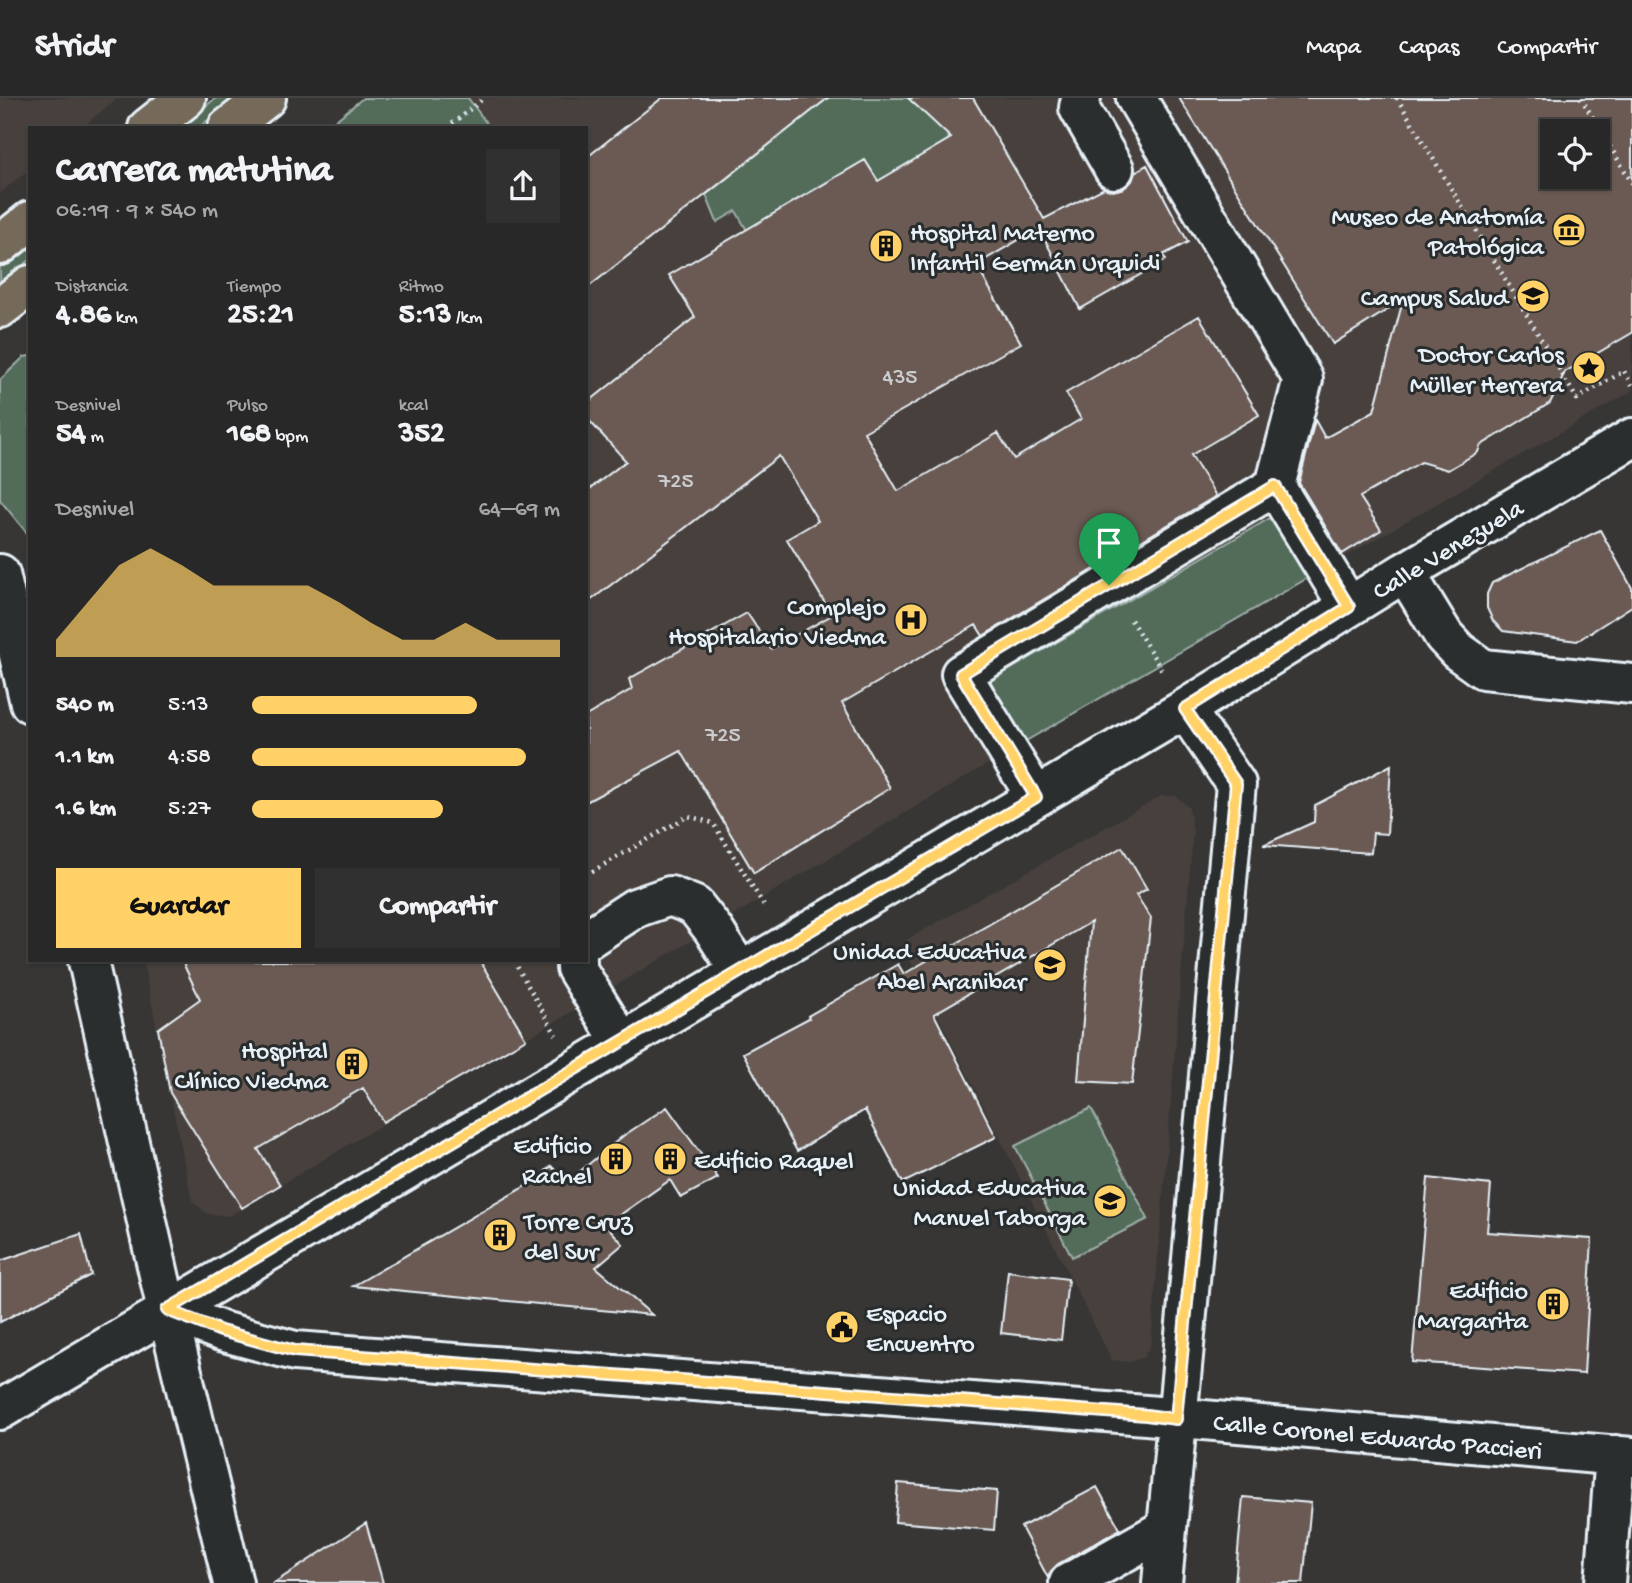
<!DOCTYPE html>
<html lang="es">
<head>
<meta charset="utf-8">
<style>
	body { margin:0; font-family:"Gochi Hand",sans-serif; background:#313030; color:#f1f3f6; height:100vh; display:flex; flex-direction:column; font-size:26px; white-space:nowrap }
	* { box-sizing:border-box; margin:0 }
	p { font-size:23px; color:#a5a6a8 }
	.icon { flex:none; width:38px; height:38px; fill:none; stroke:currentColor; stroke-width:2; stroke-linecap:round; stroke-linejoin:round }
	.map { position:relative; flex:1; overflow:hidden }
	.details { position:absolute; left:28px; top:28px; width:560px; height:836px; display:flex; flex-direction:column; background:#292828; border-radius:0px; box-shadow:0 2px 5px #0004,0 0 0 2px #454445 }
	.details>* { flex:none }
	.controls { position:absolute; left:1540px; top:21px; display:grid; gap:14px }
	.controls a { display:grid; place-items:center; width:70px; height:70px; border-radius:0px; background:#292828; box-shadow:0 2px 5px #0004,0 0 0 2px #454445; font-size:35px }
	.pin { position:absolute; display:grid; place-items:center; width:60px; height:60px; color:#fff; margin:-72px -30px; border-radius:50% 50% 50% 0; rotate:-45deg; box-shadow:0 0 7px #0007 }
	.pin .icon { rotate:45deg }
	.round { display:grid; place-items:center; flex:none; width:74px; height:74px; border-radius:0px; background:#313030 }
	.head { display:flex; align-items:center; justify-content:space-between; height:119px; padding:0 28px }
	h1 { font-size:38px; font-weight:800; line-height:52px }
	.stats { display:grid; grid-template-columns:repeat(3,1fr); gap:10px; height:119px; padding:7px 28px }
	.stats div { display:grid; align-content:center }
	.stats b { font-size:30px; font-weight:800 }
	.stats small { font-size:19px; font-weight:400 }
	.stats p { font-size:19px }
	.chart { height:196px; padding:14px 28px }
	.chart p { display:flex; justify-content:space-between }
	.chart svg { width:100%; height:126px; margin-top:7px; fill:#ffd166; opacity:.7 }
	.action { display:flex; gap:14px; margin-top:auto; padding:14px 28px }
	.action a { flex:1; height:80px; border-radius:0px; background:#ffd166; color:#111; font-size:28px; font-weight:800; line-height:80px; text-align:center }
	.action a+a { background:#313030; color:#f1f3f6 }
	ul { padding:0 28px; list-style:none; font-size:23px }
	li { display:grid; grid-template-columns:112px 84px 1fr; align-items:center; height:52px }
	li i { height:18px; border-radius:9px; background:#ffd166 }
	header { display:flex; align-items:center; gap:42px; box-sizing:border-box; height:98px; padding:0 35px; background:#292828; border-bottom:2px solid #454445 }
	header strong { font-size:33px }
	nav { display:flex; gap:38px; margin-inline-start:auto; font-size:24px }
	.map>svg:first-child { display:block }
	.built { fill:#47413e; fill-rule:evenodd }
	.green { fill:#536c5a; stroke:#9eaea9; stroke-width:2 }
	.building { fill:#6b5a52; stroke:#e8f1f8; stroke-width:2; fill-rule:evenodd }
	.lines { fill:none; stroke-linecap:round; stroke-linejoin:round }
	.minor-casing { stroke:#e8f1f8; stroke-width:44 }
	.major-casing { stroke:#e8f1f8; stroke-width:44 }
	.path { stroke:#e8f1f8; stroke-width:4.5; stroke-dasharray:2 5; stroke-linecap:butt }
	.minor { stroke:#2a2d2e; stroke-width:38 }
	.major { stroke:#746a5a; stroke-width:38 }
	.route-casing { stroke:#fff; stroke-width:14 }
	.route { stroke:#ffd166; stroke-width:9 }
	.labels { text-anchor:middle; stroke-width:6; stroke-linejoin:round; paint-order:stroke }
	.number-label { font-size:23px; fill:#c9cbce }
	.poi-label { font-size:26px; fill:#e8f1f8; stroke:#2a2d2e; text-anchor:end }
	.street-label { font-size:26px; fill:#e8f1f8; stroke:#2a2d2e }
</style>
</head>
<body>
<header>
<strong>Stridr</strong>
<nav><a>Mapa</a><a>Capas</a><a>Compartir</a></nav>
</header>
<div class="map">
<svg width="1632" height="1485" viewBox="0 0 1632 1485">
	<rect width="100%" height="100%" fill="#373635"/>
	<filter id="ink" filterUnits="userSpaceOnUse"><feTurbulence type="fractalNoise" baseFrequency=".0143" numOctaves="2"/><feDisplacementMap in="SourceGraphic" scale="14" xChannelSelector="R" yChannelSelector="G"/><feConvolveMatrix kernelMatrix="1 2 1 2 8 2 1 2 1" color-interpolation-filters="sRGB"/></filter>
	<g filter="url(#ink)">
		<path class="built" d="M 0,0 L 118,0 L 81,30 L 30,30 L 30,71 L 0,95 Z
			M 468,0 L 1632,0 L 1632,293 L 1026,643 L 229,1118 L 208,1116 L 192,1103 L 143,863 L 586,863 L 586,30 L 490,30 ZM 1552,33 L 1598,33 L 1598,79 L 1552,79 Z
			M 1161,698 L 1176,698 L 1189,710 L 1193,734 L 1151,1245 L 1144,1259 L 1130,1264 L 1112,1262 L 901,845 Z"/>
		<path class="green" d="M 216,0 L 236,0 L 198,30 L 178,30 Z
			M 363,0 L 468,0 L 490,30 L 326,30 Z
			M 828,0 L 912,0 L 924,15 L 942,21 L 949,42 L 878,83 L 865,62 L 796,102 L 758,152 L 736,113 L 717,124 L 706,97 Z
			M 30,146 L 30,162 L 0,185 L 0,169 Z
			M 30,258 L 30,439 L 0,402 L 0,282 L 24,259 Z
			M 1277,416 L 1313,477 L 1026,643 L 990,583 Z
			M 1091,1010 L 1148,1121 L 1072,1159 L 1015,1048 Z"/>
		<path class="building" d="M 662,0 L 828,0 L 586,191 L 586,60 Z
			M 908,0 L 973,0 L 1044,121 L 1104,90 L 1113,93 L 1124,90 L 1132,83 L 1135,74 L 1147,67 L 1188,144 L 1163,157 L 1166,162 L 1080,211 L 1039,130 L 976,167 L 1021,245 L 864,334 L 898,393 L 998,335 L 1014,361 L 1081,321 L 1066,295 L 1199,218 L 1259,317 L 1191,357 L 1216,398 L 983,538 L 976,527 L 842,605 L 890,690 L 754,775 L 681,653 L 586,704 L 586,618 L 632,591 L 629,581 L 747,515 L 771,551 L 832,517 L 787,441 L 818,423 L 779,358 L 586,506 L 586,394 L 626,363 L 586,319 L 586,306 L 695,219 L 669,177 L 865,62 L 878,83 L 951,40 Z
			M 1179,0 L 1632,0 L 1632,235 L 1565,274 L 1550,305 L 1480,348 L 1478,354 L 1448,372 L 1421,364 L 1360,399 L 1381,432 L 1342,456 L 1299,385 L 1315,322 L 1325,340 L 1374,313 L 1403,202 L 1333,246 ZM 1552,33 L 1598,33 L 1598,79 L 1552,79 Z
			M 1600,432 L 1632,490 L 1632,508 L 1577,543 L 1503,533 L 1493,523 L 1487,510 L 1487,496 L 1492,485 Z
			M 1391,667 L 1387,736 L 1373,735 L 1371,755 L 1263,747 L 1314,724 L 1315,707 Z
			M 1122,749 L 1147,791 L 1136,797 L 1151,820 L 1132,986 L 1078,983 L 1091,824 L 934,916 L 996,1039 L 903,1085 L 865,1012 L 797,1053 L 743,955 L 809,920 L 808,918 L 898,866 L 904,876 Z
			M 182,863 L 480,863 L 526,941 L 383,1024 L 363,990 L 258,1051 L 280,1087 L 242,1110 L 170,995 L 158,931 L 200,901 Z
			M 667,1009 L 718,1080 L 681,1100 L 670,1082 L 606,1127 L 623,1146 L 596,1169 L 652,1217 L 353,1188 L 536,1082 L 551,1068 L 567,1084 L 623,1038 Z
			M 1428,1080 L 1491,1087 L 1487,1134 L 1592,1141 L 1584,1276 L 1412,1264 Z
			M 81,1136 L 91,1177 L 0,1224 L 0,1163 Z
			M 1008,1173 L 1068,1181 L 1061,1242 L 1001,1235 Z
			M 898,1385 L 997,1393 L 994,1432 L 895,1424 Z
			M 1097,1389 L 1120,1431 L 1058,1466 L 1051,1473 L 1048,1480 L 1021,1429 Z
			M 1243,1399 L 1311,1405 L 1303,1485 L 1235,1485 Z
			M 366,1425 L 383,1485 L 274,1485 Z"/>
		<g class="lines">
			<defs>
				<path id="minor" d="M 1081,0 L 1079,10 L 1114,71
					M 1136,0 L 1303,281 L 1275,388
					M 1405,474 L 1444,538 L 1458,553 L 1483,571 L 1632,586
					M 0,476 L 30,605
					M 1036,699 L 961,576 L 1275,388 L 1349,509
					M 586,842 L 635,810 L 670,798 L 695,808 L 713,831 L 740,874
					M 88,863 L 167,1212 L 233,1485
					M 577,863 L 576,870 L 621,943
					M 167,1212 L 221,1233 L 295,1253 L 1146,1317 L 1632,1359
					M 0,1312 L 1185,611 L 1405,474 L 1632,340
					M 1069,1485 L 1167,1430
					M 1162,1485 L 1236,686 L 1185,611
					M 1605,1485 L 1615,1357"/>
				<path id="major" d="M 148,30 L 186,0
					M 228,30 L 266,0
					M 0,147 L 30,123
					M 0,210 L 30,187"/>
			</defs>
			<use href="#minor" class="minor-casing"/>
			<use href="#major" class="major-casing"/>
			<path class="path" d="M 515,0 L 516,2
				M 1397,0 L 1577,301 L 1624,273 L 1632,287
				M 1581,0 L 1632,85
				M 447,30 L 484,0
				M 1131,522 L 1163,574
				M 586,777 L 688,718 L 713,725 L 765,809
				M 514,863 L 556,937"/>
			<use href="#minor" class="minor"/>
			<use href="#major" class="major"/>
		</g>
	</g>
	<g class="lines" filter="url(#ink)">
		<defs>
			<path id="route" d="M 1275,388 L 1349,509 L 1185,611 L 1236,686 L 1176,1321 L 1146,1317 L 295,1253 L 221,1233 L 167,1212 L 1036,699 L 961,576 Z"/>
		</defs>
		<use href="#route" class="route-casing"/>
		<use href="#route" class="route"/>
	</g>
	<defs>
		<symbol id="museum-disc" viewBox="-11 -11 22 22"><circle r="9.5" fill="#ffd166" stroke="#2a2d2e"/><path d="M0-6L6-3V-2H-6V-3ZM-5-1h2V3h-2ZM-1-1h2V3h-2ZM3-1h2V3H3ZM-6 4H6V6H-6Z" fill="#111"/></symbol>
		<symbol id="building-disc" viewBox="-11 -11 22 22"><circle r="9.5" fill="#ffd166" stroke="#2a2d2e"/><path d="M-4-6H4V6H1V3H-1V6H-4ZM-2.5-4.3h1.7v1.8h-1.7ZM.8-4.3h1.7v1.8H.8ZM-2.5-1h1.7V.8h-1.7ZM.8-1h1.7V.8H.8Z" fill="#111"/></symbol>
		<symbol id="university-disc" viewBox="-11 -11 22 22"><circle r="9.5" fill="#ffd166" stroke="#2a2d2e"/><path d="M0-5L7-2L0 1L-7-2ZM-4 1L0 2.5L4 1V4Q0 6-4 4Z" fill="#111"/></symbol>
		<symbol id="sight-disc" viewBox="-11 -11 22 22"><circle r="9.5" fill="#ffd166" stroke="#2a2d2e"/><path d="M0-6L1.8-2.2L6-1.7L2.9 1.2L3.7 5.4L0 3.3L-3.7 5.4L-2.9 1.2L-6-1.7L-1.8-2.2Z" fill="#111"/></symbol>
		<symbol id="hospital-disc" viewBox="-11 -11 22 22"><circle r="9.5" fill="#ffd166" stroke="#2a2d2e"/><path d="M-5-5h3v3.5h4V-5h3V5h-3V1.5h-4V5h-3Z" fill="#111"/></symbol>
		<symbol id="school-disc" viewBox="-11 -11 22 22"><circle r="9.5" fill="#ffd166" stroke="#2a2d2e"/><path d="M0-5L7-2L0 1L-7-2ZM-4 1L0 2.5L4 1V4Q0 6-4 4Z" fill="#111"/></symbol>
		<symbol id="civic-disc" viewBox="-11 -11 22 22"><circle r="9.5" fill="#ffd166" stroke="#2a2d2e"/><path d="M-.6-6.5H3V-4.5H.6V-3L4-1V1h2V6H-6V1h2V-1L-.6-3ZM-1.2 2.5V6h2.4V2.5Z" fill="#111"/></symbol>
	</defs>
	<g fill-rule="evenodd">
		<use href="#museum-disc" x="1550" y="113" width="38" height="38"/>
		<use href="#building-disc" x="867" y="129" width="38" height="38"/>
		<use href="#university-disc" x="1514" y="179" width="38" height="38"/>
		<use href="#sight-disc" x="1570" y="251" width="38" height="38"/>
		<use href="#hospital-disc" x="892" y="503" width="38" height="38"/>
		<use href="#school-disc" x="1031" y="848" width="38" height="38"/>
		<use href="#building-disc" x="333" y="947" width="38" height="38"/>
		<use href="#building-disc" x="597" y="1042" width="38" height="38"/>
		<use href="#building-disc" x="651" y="1042" width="38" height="38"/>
		<use href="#school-disc" x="1091" y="1084" width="38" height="38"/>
		<use href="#building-disc" x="481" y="1118" width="38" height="38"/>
		<use href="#building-disc" x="1534" y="1187" width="38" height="38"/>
		<use href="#civic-disc" x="823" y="1210" width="38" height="38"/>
	</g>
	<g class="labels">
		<g class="number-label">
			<text x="900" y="285">435</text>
			<text x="676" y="389">725</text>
			<text x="723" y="643">725</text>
		</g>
		<g class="poi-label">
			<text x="1544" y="126">Museo de Anatomía<tspan x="1544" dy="30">Patológica</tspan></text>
			<text x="910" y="142" text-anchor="start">Hospital Materno<tspan x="910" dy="30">Infantil Germán Urquidi</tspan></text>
			<text x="1508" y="207">Campus Salud</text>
			<text x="1564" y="264">Doctor Carlos<tspan x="1564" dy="30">Müller Herrera</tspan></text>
			<text x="886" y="516">Complejo<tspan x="886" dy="30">Hospitalario Viedma</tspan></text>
			<text x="1026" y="861">Unidad Educativa<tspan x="1026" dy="30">Abel Aranibar</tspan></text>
			<text x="328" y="960">Hospital<tspan x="328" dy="30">Clínico Viedma</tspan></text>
			<text x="592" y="1055">Edificio<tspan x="592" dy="30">Rachel</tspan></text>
			<text x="694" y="1070" text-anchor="start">Edificio Raquel</text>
			<text x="1086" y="1097">Unidad Educativa<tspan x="1086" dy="30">Manuel Taborga</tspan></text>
			<text x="524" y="1131" text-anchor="start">Torre Cruz<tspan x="524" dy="30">del Sur</tspan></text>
			<text x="1528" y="1200">Edificio<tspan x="1528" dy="30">Margarita</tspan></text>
			<text x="866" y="1223" text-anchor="start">Espacio<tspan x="866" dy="30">Encuentro</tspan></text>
		</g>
		<g class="street-label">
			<text transform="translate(1447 450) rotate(-31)" y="9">Calle Venezuela</text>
			<text transform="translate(1378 1337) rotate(5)" y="9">Calle Coronel Eduardo Paccieri</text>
		</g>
	</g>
</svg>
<div class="controls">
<a><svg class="icon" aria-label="locate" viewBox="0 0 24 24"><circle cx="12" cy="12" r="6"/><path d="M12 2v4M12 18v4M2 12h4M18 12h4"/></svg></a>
</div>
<div class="pin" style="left:1109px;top:487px;background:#1e9e55"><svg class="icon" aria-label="arrive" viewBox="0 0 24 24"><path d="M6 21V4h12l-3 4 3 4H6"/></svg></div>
<section class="details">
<div class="head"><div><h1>Carrera matutina</h1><p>06:19 · 9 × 540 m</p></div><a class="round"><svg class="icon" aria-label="share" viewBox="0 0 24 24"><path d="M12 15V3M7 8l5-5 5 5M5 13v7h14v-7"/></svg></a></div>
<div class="stats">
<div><p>Distancia</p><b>4.86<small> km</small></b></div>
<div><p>Tiempo</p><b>25:21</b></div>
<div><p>Ritmo</p><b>5:13<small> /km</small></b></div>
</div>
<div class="stats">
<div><p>Desnivel</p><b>54<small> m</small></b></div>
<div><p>Pulso</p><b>168<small> bpm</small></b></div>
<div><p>kcal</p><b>352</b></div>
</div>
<div class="chart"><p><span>Desnivel</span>64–69 m</p>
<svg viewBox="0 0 160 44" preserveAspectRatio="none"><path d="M0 44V38L10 25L20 12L30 6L40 12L50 19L60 19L70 19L80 19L90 25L100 32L110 38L120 38L130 32L140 38L150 38L160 38V44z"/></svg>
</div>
<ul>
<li><b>540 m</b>5:13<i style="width:73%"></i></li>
<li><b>1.1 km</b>4:58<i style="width:89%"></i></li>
<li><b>1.6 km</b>5:27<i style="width:62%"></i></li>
</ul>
<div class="action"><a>Guardar</a><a>Compartir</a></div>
</section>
</div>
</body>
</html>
